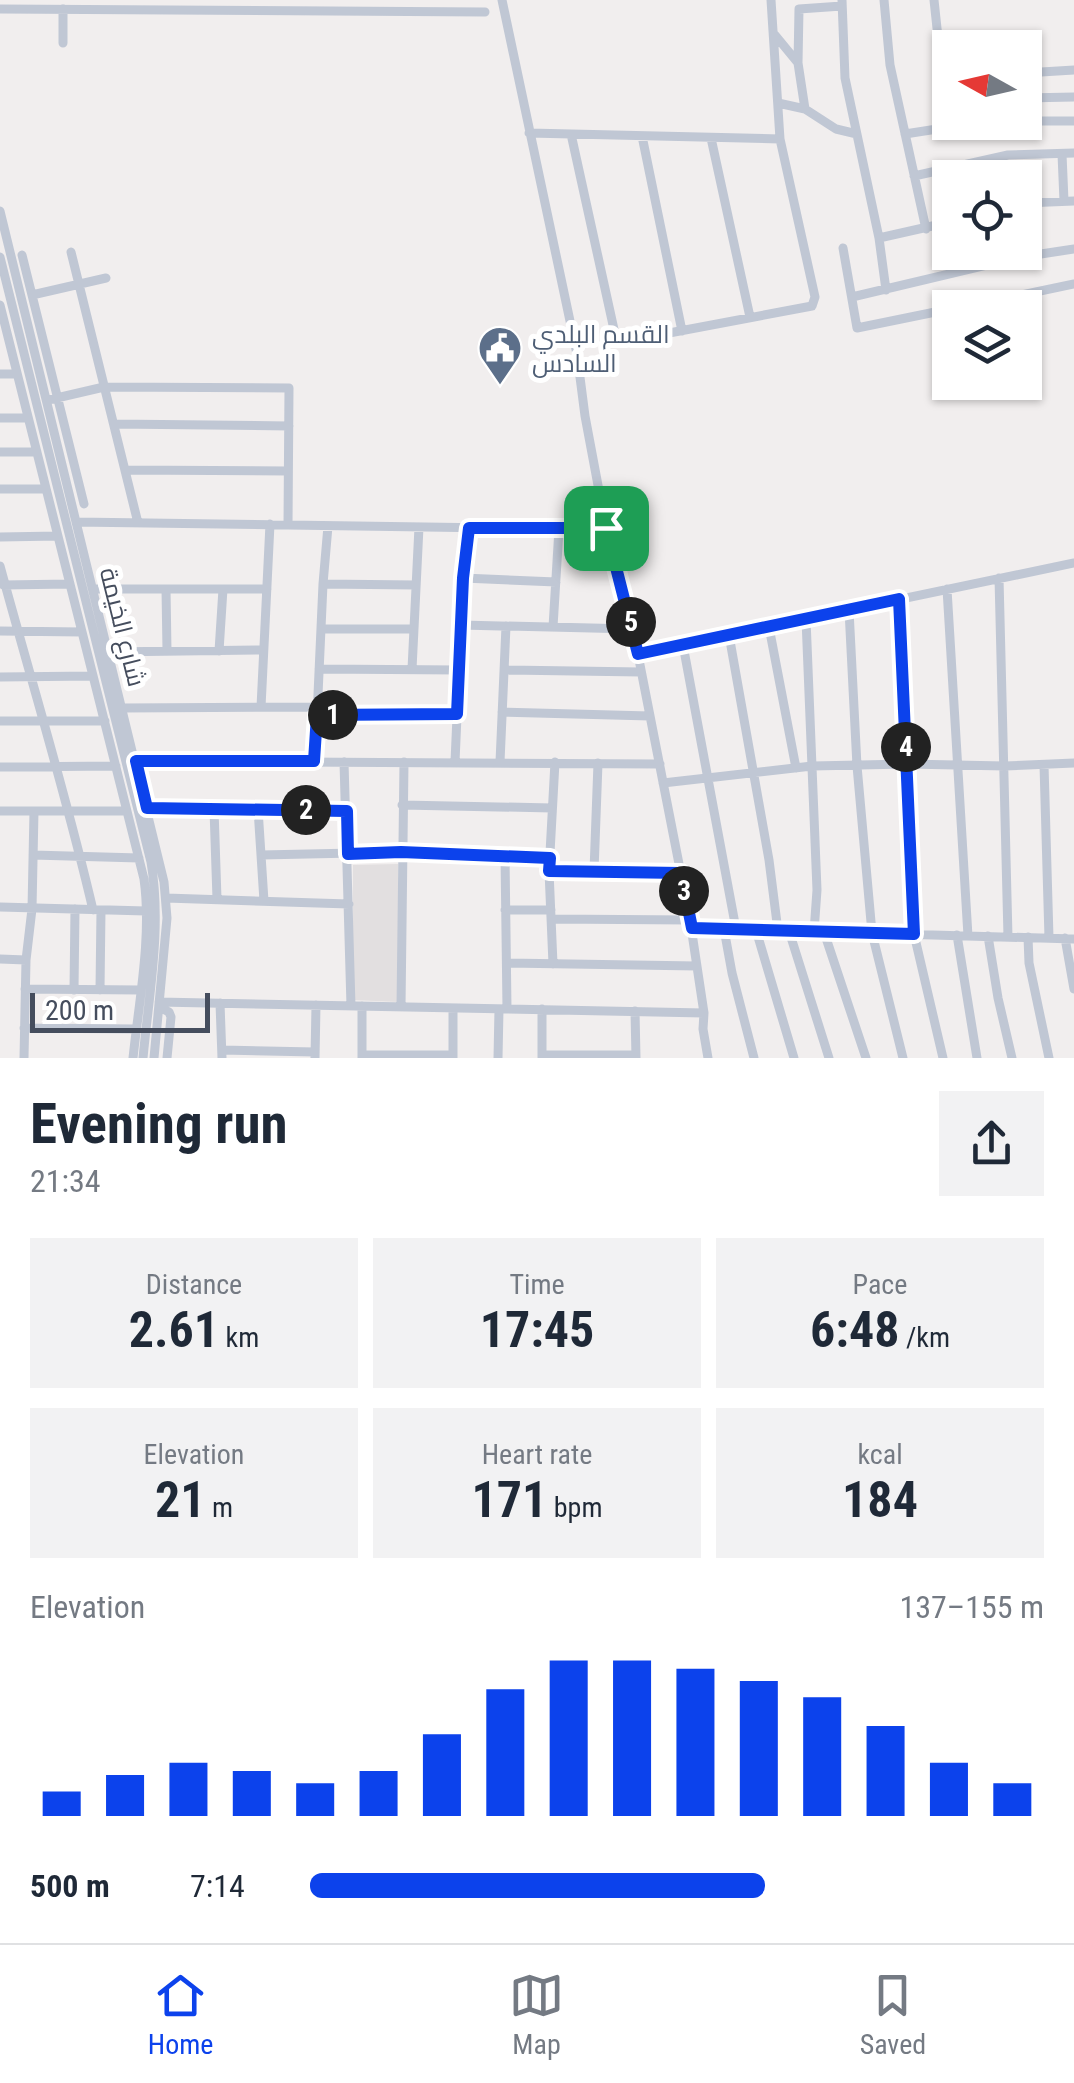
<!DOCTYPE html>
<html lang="en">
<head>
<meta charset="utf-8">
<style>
	body { margin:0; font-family:"Roboto Condensed",Cairo,sans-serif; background:#f2f2f3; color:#1f2937; height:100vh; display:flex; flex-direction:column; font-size:38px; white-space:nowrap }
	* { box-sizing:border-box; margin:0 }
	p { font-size:32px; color:#747a83 }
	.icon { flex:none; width:55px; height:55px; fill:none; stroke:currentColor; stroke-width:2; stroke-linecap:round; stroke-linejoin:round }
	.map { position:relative; height:1058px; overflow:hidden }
	.details { display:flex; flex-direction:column; background:#fff; flex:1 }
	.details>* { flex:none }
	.needle { width:65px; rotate:278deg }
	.fabs { position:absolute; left:932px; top:30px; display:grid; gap:20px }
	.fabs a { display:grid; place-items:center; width:110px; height:110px; border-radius:0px; background:#fff; box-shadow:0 2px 8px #0004; font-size:50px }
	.scale { position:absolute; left:30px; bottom:25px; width:180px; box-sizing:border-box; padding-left:10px; border:5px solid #454d5d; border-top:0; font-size:28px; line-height:35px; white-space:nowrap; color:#454d5d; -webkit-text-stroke:8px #fff; paint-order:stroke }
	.pin { position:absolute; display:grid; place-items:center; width:85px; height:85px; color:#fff; margin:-42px; border-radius:20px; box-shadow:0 5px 15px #0006 }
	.km { position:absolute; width:50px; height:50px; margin:-25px; border-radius:50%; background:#222; color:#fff; font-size:28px; line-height:50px; text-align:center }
	.round { display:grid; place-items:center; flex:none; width:105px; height:105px; border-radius:0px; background:#f2f2f3 }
	.overview { display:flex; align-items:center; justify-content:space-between; height:170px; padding:0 30px }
	h1 { font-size:55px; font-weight:700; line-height:75px }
	.stats { display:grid; grid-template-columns:repeat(3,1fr); gap:15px; height:170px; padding:10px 30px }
	.stats div { display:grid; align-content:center; border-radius:0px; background:#f2f2f3; text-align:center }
	.stats b { font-size:50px; font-weight:700 }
	.stats small { font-size:28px; font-weight:400 }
	.stats p { font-size:28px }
	.chart { height:280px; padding:20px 30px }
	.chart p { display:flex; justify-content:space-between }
	.chart svg { width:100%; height:180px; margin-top:10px; stroke:#0c42ec; stroke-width:6 }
	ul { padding:0 30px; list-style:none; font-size:32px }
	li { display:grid; grid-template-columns:160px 120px 1fr; align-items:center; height:75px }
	li i { height:25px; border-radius:12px; background:#0c42ec }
	.tab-bar { display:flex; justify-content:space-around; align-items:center; height:140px; border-top:2px solid #e0e1e3; background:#fff; font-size:28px; color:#747a83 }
	.tab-bar a { display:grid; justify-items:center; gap:5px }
	.tab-bar .selected { color:#0c42ec }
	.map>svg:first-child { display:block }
	.education { fill:#e2dfe0 }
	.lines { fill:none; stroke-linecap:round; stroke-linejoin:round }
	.minor { stroke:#c0c7d4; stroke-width:9 }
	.route-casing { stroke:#fff; stroke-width:20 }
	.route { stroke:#0c42ec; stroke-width:12 }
	.labels { text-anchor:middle; stroke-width:10; stroke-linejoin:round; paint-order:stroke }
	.service-label { font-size:25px; fill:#4e5e75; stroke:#fff; text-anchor:start }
	.street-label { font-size:25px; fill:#454d5d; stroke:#fff }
</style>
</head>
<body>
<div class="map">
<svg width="1074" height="1058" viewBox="0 0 1074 1058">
	<rect width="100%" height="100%" fill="#f1eeee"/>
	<path class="education" d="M 398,864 L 398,1002 L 353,1000 L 353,865 Z"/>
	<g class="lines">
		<path class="minor" d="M 502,0 L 577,354 L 585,416 L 606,528 L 633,629 L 690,920 L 704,1013 L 703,1029 L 708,1058
			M 842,0 L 845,78 L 879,238 L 886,290
			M 884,0 L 890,65 L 926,229
			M 934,0 L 944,94 L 950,97
			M 0,9 L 485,12
			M 63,9 L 63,43
			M 775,35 L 798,63 L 805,109
			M 798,63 L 799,9 L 842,6
			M 1025,73 L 1074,70
			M 1025,98 L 1074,97
			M 778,103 L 805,109 L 836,129 L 857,134
			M 1025,121 L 1074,121
			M 529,133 L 780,139
			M 571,134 L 615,334 L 619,339 L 632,340 L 812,306 L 815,297 L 780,139 L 771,0
			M 905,134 L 982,122
			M 642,136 L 682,331
			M 711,138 L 750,317
			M 1062,154 L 1064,201
			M 914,176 L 1008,155 L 1074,153
			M 1025,203 L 1074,201
			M 0,211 L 164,882 L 167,918 L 154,1058
			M 879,238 L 950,222
			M 843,248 L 857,328 L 950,309
			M 71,252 L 138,523
			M 22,255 L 84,504
			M 0,257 L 151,862 C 162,927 149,993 143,1058
			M 32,295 L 106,278
			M 852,297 L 1021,257 L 1074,249
			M 0,305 L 144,879 C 152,936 139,1001 133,1058
			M 959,308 L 1074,284
			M 0,374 L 17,374
			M 48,400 L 104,387 L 289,388 L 288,525
			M 0,418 L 28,418
			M 114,424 L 289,426
			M 0,452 L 37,452
			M 125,470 L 288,471
			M 0,489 L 46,489
			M 76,522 L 559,529 L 606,528
			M 0,537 L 58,536
			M 0,566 C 31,680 66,794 93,910
			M 463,578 L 556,582
			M 999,578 L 1008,937
			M 323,584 L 416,585
			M 3,585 L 70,584
			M 93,589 L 267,589
			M 166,589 L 167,651
			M 947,589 L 968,936
			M 899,599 L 914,934 L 943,1058
			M 849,610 L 857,766 L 872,933 L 903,1058
			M 806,619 L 817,890 L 814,932
			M 461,625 L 633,629
			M 553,627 L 559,529
			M 769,627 L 796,768
			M 321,629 L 414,629
			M 0,631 L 82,632
			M 729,635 L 769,860 L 778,931
			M 683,645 L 736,929
			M 219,651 L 223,589
			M 109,652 L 263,650
			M 638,654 L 1074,563
			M 319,669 L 459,670
			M 412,669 L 419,527
			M 504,670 L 641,672
			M 0,677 L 93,676
			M 261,707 L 270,524
			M 123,708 L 317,707
			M 502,712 L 650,716
			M 317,715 L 457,714
			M 0,721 L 105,721
			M 136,761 L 660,764
			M 315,761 L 323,584 L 328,526
			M 344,762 L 351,1006
			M 455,762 L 463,578 L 469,528
			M 500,762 L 506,626
			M 1044,765 L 1049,938
			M 0,767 L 116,766
			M 663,783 L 812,766 L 907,764 L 1005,766 L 1074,763
			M 402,805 L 552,808
			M 147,808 L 347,811
			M 214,809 L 217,899
			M 258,809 L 264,901
			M 0,811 L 127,811
			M 33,855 L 139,858
			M 261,855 L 401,852 L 550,858
			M 505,856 L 507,1009
			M 549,871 L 681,873
			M 594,871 L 598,763
			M 166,898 L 349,904
			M 0,907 L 146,911
			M 505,910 L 551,910
			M 551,919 L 690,920
			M 691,928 L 1074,939
			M 724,929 L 732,973 L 754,1058
			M 756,930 L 794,1058
			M 789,931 L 829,1058
			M 824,932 L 866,1058
			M 957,935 L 977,1058
			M 988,936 L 998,998 L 1012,1058
			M 1028,937 L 1029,963 L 1049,1058
			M 1065,938 L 1074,989
			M 0,959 L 26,960
			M 507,963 L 697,966
			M 553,964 L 549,871 L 555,762
			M 25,989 L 140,990
			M 74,990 L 75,909
			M 100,990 L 101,910
			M 159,1002 L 704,1013
			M 220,1003 L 222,1058
			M 362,1006 L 362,1058
			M 159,1007 L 169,1012 L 171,1017 L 167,1058
			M 401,1007 L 404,762
			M 453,1008 L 453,1058
			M 542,1009 L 542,1057
			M 635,1011 L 636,1058
			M 24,1028 L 136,1029
			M 222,1050 L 315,1052
			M 362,1055 L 453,1055
			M 542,1055 L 636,1055
			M 24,1058 L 26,960 L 32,909 L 34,811
			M 315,1058 L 316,1005
			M 498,1058 L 499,1009"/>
	</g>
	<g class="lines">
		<defs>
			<path id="route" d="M 469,528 L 606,528 L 638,654 L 899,599 L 914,934 L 692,928 L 681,873 L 549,871 L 550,858 L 401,852 L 348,854 L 347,811 L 147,808 L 136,761 L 314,761 L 317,715 L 457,714 L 463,578 Z"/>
		</defs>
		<use href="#route" class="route-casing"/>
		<use href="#route" class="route"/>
	</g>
	<defs>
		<symbol id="civic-pin" viewBox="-11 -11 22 30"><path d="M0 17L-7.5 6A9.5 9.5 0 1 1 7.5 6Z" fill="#5c6f8a" stroke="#fff"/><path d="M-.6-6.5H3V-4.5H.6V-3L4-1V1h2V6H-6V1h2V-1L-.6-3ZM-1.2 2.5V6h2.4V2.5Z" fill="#fff"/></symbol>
	</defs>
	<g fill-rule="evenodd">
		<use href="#civic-pin" x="475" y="323" width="50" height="68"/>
	</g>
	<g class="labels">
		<g class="service-label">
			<text x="532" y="343">القسم البلدي<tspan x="532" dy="29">السادس</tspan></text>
		</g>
		<g class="street-label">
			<text transform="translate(123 627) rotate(76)" y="9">شارع الخيمة</text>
		</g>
	</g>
</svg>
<div class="fabs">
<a><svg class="needle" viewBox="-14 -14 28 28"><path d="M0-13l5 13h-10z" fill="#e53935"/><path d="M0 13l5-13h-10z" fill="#747a83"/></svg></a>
<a><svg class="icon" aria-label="locate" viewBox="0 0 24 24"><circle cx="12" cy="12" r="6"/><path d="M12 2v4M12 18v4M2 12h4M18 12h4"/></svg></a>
<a><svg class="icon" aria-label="layers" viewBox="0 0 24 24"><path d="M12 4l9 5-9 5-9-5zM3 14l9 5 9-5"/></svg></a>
</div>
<div class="scale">200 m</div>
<div class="pin" style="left:606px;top:528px;background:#1e9e55"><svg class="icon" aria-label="arrive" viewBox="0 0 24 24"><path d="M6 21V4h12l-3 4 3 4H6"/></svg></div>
<b class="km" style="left:333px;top:715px">1</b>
<b class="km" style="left:306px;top:810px">2</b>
<b class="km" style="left:684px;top:891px">3</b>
<b class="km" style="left:906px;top:747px">4</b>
<b class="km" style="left:631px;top:622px">5</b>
</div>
<section class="details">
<div class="overview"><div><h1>Evening run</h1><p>21:34</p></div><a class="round"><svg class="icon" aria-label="share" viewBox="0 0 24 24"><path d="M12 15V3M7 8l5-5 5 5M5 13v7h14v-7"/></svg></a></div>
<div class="stats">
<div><p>Distance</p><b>2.61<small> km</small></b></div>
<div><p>Time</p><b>17:45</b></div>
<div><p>Pace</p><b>6:48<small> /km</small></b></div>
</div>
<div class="stats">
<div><p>Elevation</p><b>21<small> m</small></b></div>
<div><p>Heart rate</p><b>171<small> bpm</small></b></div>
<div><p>kcal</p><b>184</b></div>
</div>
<div class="chart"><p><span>Elevation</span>137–155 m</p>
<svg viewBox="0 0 160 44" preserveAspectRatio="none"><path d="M5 44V38M15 44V34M25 44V31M35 44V33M45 44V36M55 44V33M65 44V24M75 44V13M85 44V6M95 44V6M105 44V8M115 44V11M125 44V15M135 44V22M145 44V31M155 44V36"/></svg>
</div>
<ul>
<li><b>500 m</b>7:14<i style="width:62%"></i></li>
</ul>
</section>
<nav class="tab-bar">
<a class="selected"><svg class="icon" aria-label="home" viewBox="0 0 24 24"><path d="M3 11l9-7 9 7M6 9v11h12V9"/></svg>Home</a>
<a><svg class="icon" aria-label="map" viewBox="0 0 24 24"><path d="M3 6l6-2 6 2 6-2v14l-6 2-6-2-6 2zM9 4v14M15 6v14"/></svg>Map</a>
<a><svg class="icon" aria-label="saved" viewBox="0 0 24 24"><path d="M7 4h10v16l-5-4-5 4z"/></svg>Saved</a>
</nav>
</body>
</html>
